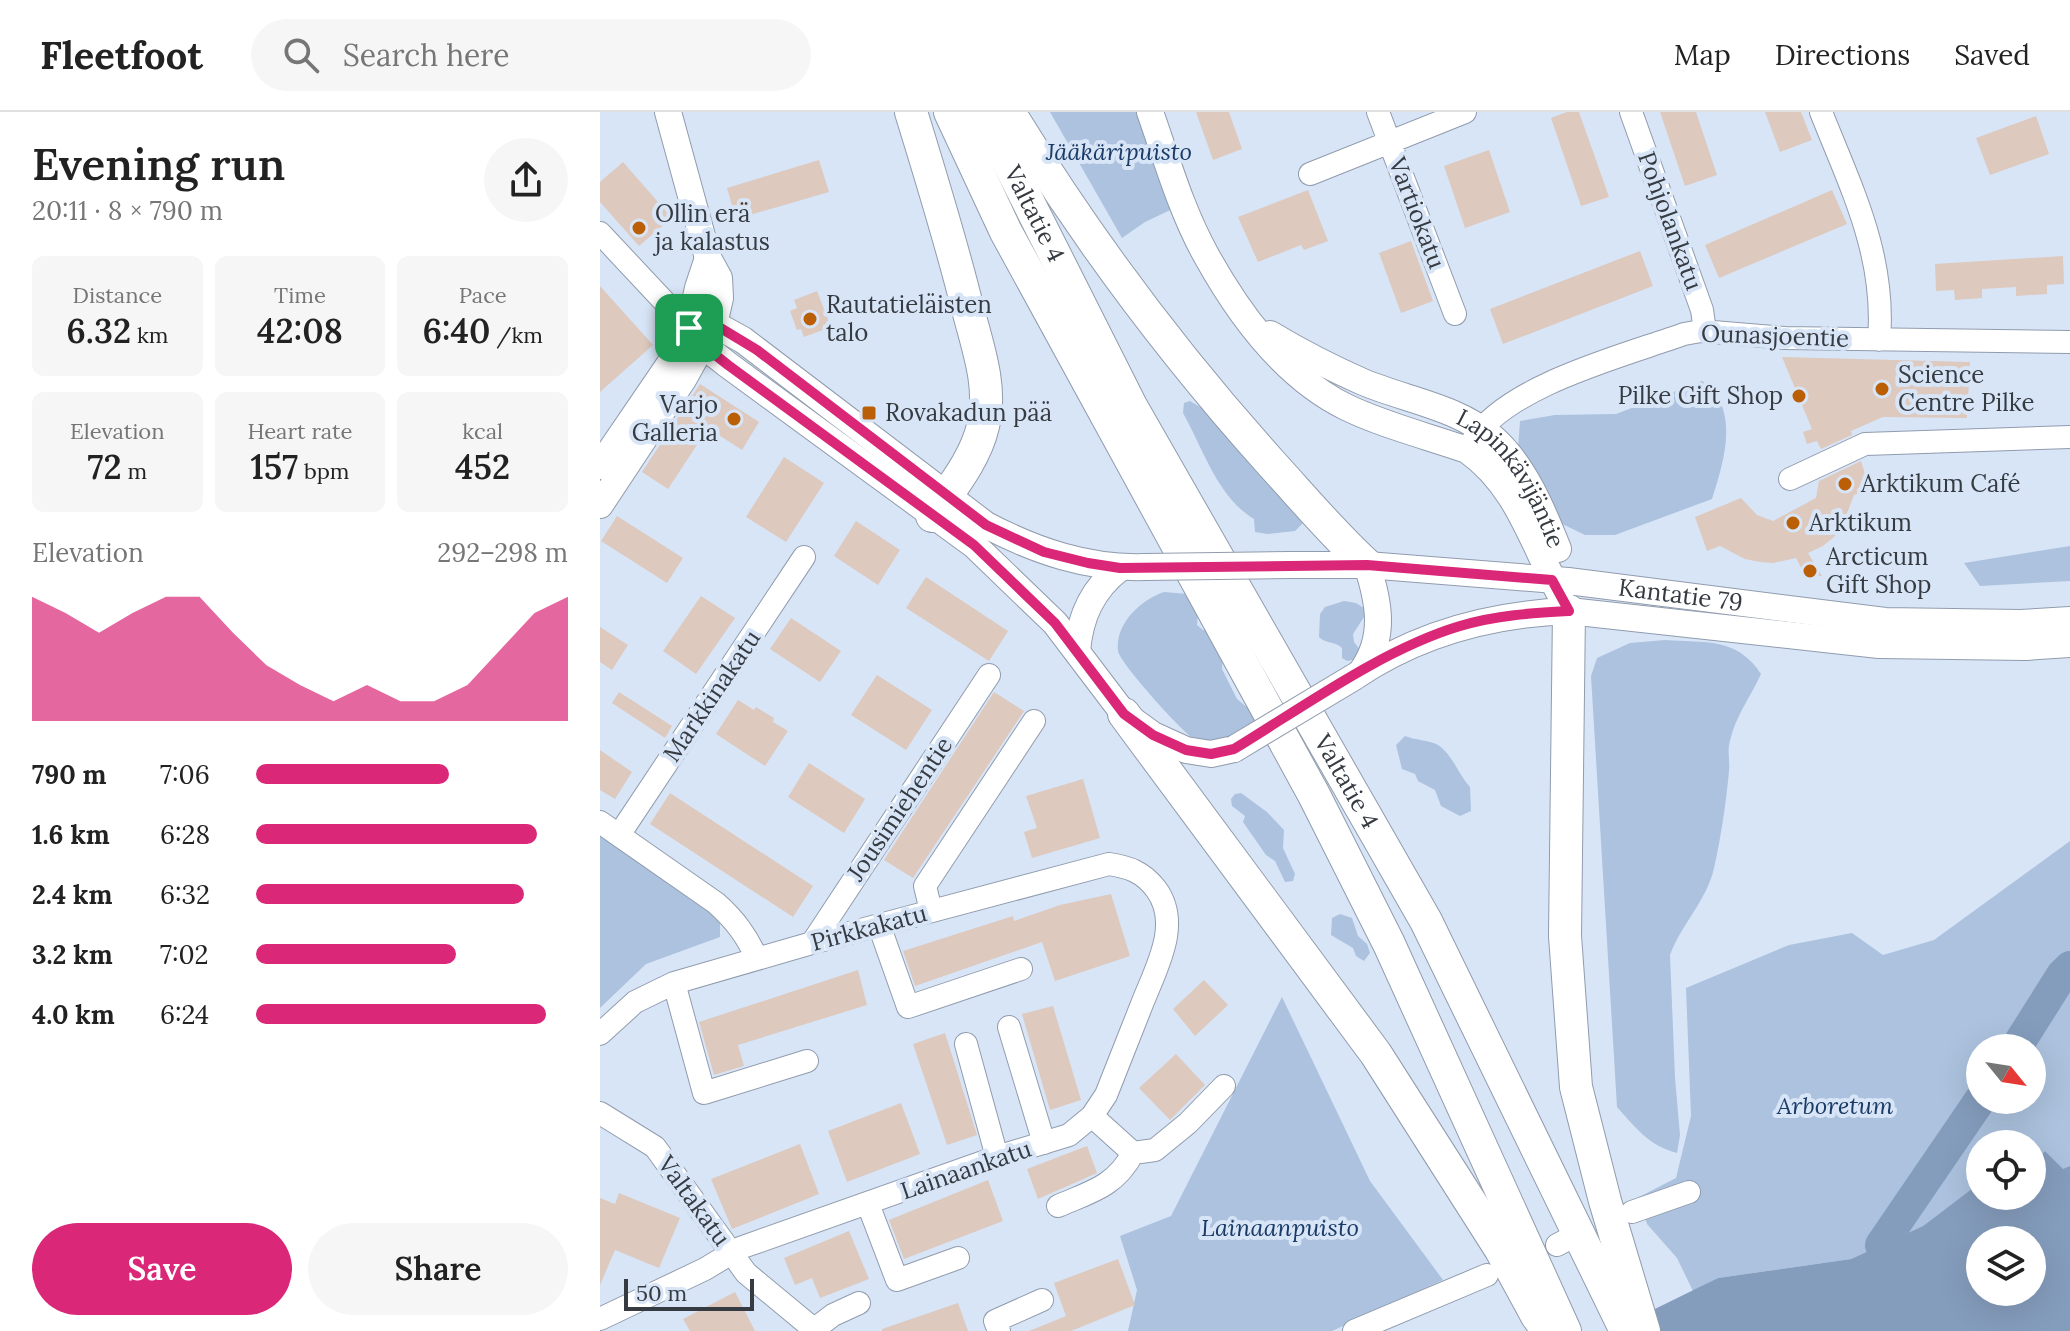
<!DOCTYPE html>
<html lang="en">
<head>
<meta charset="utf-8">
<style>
	body { margin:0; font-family:Lora,serif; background:#f6f6f6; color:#222; height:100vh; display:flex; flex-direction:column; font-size:30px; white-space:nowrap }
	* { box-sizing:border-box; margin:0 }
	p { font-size:26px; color:#767676 }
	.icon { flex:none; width:44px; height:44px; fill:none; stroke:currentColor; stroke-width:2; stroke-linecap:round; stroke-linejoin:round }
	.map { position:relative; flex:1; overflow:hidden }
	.drawer { display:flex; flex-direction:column; background:#fff; width:600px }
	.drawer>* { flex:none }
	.needle { width:52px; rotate:120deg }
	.controls { position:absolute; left:1366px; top:922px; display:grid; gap:16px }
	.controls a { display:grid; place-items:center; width:80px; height:80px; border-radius:50%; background:#fff; box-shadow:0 8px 32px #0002; font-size:40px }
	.scale { position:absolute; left:24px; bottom:20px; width:130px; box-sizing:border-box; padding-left:8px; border:4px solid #363b42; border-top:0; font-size:22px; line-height:28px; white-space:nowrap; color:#363b42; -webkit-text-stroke:6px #d8e5f7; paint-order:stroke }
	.pin { position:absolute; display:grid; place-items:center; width:68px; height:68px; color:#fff; margin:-34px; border-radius:16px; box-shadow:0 4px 12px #0006 }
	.round { display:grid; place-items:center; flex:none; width:84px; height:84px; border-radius:42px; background:#f6f6f6 }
	.overview { display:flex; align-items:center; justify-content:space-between; height:136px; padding:0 32px }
	h1 { font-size:44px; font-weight:600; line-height:60px }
	.metrics { display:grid; grid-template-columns:repeat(3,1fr); gap:12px; height:136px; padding:8px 32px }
	.metrics div { display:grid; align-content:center; border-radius:12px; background:#f6f6f6; text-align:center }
	.metrics b { font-size:34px; font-weight:600 }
	.metrics small { font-size:22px; font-weight:400 }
	.metrics p { font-size:22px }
	.chart { height:224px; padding:16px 32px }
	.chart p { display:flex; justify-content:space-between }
	.chart svg { width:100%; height:144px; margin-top:8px; fill:#db2777; opacity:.7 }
	.cta { display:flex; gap:16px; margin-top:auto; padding:16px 32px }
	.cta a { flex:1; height:92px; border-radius:48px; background:#db2777; color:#fff; font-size:32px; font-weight:600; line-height:92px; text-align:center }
	.cta a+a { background:#f6f6f6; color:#222 }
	ul { padding:0 32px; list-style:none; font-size:26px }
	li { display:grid; grid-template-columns:128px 96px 1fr; align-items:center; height:60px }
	li i { height:20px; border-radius:10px; background:#db2777 }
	header { display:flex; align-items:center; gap:48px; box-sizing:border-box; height:112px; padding:0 40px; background:#fff; border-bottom:2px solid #e0e0e0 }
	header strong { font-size:38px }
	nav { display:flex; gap:44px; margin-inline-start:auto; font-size:28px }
	.search { width:560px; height:72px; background:#f6f6f6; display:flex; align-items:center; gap:20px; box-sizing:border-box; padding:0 28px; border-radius:44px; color:#767676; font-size:30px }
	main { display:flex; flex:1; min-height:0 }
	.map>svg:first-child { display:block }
	.green { fill:#acc2de; fill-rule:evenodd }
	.water { fill:#859dbd; fill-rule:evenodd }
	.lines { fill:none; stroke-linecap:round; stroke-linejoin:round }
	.river { stroke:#859dbd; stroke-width:32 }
	.building { fill:#ddc9bd }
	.minor-casing { stroke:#909cad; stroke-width:24 }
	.major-casing { stroke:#909cad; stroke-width:28 }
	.highway-casing { stroke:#909cad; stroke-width:34 }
	.minor { stroke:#fff; stroke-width:22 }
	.major { stroke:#fff; stroke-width:26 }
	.highway { stroke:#fff; stroke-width:32 }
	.major-bridge-casing { stroke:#909cad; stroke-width:28; stroke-linecap:butt }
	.major-bridge { stroke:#fff; stroke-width:26 }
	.route-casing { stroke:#fff; stroke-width:16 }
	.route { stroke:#db2777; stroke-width:10 }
	.poi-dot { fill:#ba5f05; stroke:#d8e5f7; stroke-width:3 }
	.labels { text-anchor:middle; stroke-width:8; stroke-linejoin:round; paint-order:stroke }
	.park-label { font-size:24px; font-style:italic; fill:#1a3b66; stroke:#d8e5f7 }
	.street-label { font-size:24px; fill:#363b42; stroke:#d8e5f7 }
	.poi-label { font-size:24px; fill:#363b42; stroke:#d8e5f7; text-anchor:start }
</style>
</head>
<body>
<header>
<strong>Fleetfoot</strong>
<div class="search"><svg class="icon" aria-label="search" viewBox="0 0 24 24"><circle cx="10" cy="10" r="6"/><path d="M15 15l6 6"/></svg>Search here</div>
<nav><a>Map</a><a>Directions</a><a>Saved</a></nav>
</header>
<main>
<section class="drawer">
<div class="overview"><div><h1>Evening run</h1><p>20:11 · 8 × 790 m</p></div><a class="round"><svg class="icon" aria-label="share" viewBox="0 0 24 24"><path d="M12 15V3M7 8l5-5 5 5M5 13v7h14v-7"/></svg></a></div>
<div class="metrics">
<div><p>Distance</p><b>6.32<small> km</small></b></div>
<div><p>Time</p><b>42:08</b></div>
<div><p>Pace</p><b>6:40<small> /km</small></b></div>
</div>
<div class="metrics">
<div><p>Elevation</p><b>72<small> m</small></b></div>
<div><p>Heart rate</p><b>157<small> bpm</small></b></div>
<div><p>kcal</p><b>452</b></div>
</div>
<div class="chart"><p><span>Elevation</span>292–298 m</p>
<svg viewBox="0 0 160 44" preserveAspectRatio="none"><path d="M0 44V6L10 11L20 17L30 11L40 6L50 6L60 17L70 27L80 33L90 38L100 33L110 38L120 38L130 33L140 22L150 11L160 6V44z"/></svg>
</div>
<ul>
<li><b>790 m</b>7:06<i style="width:62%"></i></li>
<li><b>1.6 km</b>6:28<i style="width:90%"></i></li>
<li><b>2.4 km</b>6:32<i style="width:86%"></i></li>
<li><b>3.2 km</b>7:02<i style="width:64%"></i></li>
<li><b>4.0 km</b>6:24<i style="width:93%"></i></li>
</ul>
<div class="cta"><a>Save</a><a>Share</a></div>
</section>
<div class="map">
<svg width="1470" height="1219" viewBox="0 0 1470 1219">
	<rect width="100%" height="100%" fill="#d8e5f7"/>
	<path class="green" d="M 450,0 L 545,0 L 583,92 L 545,110 L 522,126 Z
		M 1102,269 C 1141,296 1124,349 1112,387 L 1015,423 L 985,423 L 956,409 L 918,337 L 920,309 L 955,303 L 1016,302 Z
		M 590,289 L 612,302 L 706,408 L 695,419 L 667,422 L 655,420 L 654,407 C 617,385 603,336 583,301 L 584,291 Z
		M 1470,434 L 1470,469 L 1380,474 L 1364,451 Z
		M 564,480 L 588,482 L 598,501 L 597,513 L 603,518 L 610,518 L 623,541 L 622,557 L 637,587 L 655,602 L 658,613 L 618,633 C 610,631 601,630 594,627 C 582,620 519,550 518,539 C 515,511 541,488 564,480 Z
		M 744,489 L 756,491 L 764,496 L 764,505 L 753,522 L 754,530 L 761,539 L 753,548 L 747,549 L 742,546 L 742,536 C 735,529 726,532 719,525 L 720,502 L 725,495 Z
		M 1065,528 C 1105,531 1137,525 1161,562 C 1151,584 1135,605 1130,629 C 1127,638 1130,649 1129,659 C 1126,691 1121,725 1114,756 C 1107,788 1081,813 1070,843 L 1075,966 L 1080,1023 L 1077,1041 C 1049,1034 1035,1015 1017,995 L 991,564 L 997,546 L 1030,531 Z
		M 805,624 C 815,628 828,628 838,633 C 852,642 859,663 870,675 L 871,699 L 860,704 L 841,694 L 835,678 L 818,669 L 815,662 L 802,657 L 796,633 Z
		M 641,681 L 667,700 L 684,718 L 683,736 L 695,762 L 693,769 L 685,770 L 675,749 L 666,743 L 643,710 L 645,704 L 632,694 L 631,687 L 635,682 Z
		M 0,722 L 120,805 L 120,825 L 46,852 L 0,896 Z
		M 1470,729 L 1470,1054 L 1463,1058 L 1445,1039 L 1432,1052 L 1432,1032 L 1380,1032 L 1380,1074 L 1372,1077 L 1323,1114 L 1251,1147 L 1118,1166 L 1093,1179 L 1077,1146 L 1047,1112 L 1039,1085 L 1076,1066 L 1091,1004 L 1086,876 L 1189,833 L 1252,821 L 1283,843 L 1334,828 ZM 1380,936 L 1432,936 L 1432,988 L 1380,988 Z
		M 740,802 L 752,806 L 758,824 L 767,832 L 770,841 L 764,849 L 756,844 L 753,836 L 731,823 L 732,806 Z
		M 682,885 L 770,1069 L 843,1168 L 732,1219 L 528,1219 L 537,1178 L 520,1124 L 571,1104 Z"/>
	<path class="water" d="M 1445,1039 L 1463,1057 L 1470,1054 L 1470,1219 L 1010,1219 L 1118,1166 L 1251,1147 L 1323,1114 L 1373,1076 L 1380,1074 L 1380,1084 L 1432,1084 L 1432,1052 ZM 1380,1128 L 1432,1128 L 1432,1180 L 1380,1180 Z"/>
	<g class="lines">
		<path class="river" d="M 1416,936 L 1462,863 L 1470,855
			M 1281,1133 L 1380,988"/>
	</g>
	<path class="building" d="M 596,0 L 629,0 L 642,37 L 613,48 Z
		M 967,0 L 979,0 L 1009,85 L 981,94 L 951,6 Z
		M 1060,0 L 1096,0 L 1117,63 L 1085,74 Z
		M 1165,0 L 1201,0 L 1212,28 L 1180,40 Z
		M 1436,4 L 1449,42 L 1390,63 L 1376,26 Z
		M 889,38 L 910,100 L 865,116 L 844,54 Z
		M 219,48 L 229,80 L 136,107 L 127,76 Z
		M 23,50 L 72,106 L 39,134 L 0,90 L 0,70 Z
		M 708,78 L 728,129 L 704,138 L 701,133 L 658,150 L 638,105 Z
		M 1232,78 L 1247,112 L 1119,166 L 1105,133 Z
		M 811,129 L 833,189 L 801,201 L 779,141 Z
		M 1040,139 L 1053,174 L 903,232 L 890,197 Z
		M 1463,144 L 1464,172 L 1447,173 L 1447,182 L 1416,184 L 1416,175 L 1382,177 L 1382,186 L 1355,188 L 1354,178 L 1336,179 L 1335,152 Z
		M 0,174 L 53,233 L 0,280 Z
		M 217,179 L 231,215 L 204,225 L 201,217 L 197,218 L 190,199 L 197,196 L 194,188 Z
		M 1182,245 L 1370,250 L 1367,306 L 1283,305 L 1251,319 L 1252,323 L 1221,337 L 1217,329 L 1207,332 L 1203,320 L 1212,317 Z
		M 100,272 L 159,310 L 142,338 L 108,316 L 68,377 L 42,360 Z
		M 184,345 L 224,371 L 186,430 L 146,405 Z
		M 1261,349 L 1270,377 L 1254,383 L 1243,412 L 1235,424 L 1223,434 L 1208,441 L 1222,464 L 1205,463 L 1196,446 L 1173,451 L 1160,450 L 1145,447 L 1120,434 L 1107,439 L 1095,405 L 1141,386 L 1157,403 L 1173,409 L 1216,386 L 1219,369 Z
		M 17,404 L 83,446 L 67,471 L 1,429 Z
		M 256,409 L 300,438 L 278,473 L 234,444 Z
		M 326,465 L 408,519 L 389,549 L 306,496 Z
		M 101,484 L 135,506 L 96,562 L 63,539 Z
		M 191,506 L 241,539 L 220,570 L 170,537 Z
		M 0,515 L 28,533 L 12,558 L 0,550 Z
		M 277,563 L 332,598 L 306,638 L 251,603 Z
		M 19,580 L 72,614 L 65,626 L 12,591 Z
		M 394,580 L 424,599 L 313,766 L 284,748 Z
		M 138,588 L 154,598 L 156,595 L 174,606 L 173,610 L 188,619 L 165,654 L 116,622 Z
		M 0,638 L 32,660 L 15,687 L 0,678 Z
		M 209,651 L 265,687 L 244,721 L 188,685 Z
		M 483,667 L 500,726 L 432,746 L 424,720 L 437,716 L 426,684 Z
		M 70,681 L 213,774 L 193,805 L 50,712 Z
		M 511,782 L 530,844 L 455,869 L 442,830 L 315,874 L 303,839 L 413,804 L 414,809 L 460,793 Z
		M 258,858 L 267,893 L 138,933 L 144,954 L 114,963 L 99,910 Z
		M 604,868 L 628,893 L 595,924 L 573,897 Z
		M 453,894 L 481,988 L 450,998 L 422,902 Z
		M 345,921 L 377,1023 L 347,1033 L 313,932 Z
		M 576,942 L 605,973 L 570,1008 L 539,976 Z
		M 301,991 L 320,1042 L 247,1070 L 228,1019 Z
		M 200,1032 L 219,1082 L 132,1117 L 111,1067 Z
		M 487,1034 L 497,1061 L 438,1087 L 427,1057 Z
		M 388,1068 L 403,1109 L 304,1147 L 289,1108 Z
		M 19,1081 L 80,1106 L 59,1156 L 15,1138 L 0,1173 L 0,1086 L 15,1092 Z
		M 249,1119 L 269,1167 L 220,1186 L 212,1166 L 195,1173 L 184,1146 Z
		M 518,1147 L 535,1193 L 471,1219 L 429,1219 L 466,1204 L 454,1171 Z
		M 135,1180 L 155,1219 L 90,1219 L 83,1207 Z
		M 358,1191 L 368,1219 L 282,1219 L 282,1217 Z"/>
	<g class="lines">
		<defs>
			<path id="minor" d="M 778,0 L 855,202
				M 1031,0 L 1102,198 L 1105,219
				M 1221,0 C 1251,76 1286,143 1279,228
				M 710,62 L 865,0
				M 0,121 L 89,216
				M 873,328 C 908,273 1023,244 1084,222 L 1101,219 L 1185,226 L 1470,230
				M 1190,367 L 1265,332 L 1470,325
				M 0,710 L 116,791 C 135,808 147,824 157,847
				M 19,723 L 204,445
				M 331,799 L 325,774 L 434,609
				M 279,813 L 308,895 L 421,857
				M 212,831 L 389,563
				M 74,871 L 104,981 L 207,949
				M 409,915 L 444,1031
				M 0,922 L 35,890 L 74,871 L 212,831 L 509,752 C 529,755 543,760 556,777 C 582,812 556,856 542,892 C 530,922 518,953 506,983 L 492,1004 L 469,1023 L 397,1045 L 140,1136 L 105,1157 L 0,1207
				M 366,932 L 397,1045
				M 0,1001 L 55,1035 L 146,1161 L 216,1219
				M 533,1041 L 555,1038 L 588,1011 L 624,974
				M 268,1092 L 297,1168 L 358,1146
				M 458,1094 C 490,1080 515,1075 533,1041 L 492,1004
				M 1032,1100 L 1089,1080
				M 957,1133 L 972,1125
				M 212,1219 L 233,1203 L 259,1191
				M 399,1219 L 395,1209 L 442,1188
				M 754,1219 L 887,1163"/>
			<g id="major">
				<path d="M 550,0 C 567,48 581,98 606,143 C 638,201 685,265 746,295 C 783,313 827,324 867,338 C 917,373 932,430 960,482"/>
				<path d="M 89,216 L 104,234 L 128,253 L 374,433 L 455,511 L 524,602 L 553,623 L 586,638 L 611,642 L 634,637"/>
				<path d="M 89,216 L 114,212 L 143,228 L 386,413 C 436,439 488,457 545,455"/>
				<path id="s1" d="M 670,222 C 700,240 731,256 763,270 C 806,288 858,295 893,326 C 924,353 943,399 958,437"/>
				<path d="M 0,354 L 73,247 L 89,216 L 98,176 L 108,146"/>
				<path d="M 0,393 L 84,266 L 114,212 L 120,186 L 119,166 L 108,146 L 68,0"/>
				<path id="s2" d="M 690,453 L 767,453 L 968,469 L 1285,509 L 1420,511 L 1470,508"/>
				<path d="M 477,539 C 480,505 492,477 520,456"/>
				<path d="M 762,559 C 786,525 779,490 767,453"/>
				<path d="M 754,565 C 819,521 893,502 969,499 L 1279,533 L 1426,535 L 1470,532"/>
			</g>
			<g id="highway">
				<path d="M 311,0 C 331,65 351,129 367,194 C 377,233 393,275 383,314 C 375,348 351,376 332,404"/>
				<path d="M 350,0 L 406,120 L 714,683 L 789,832 L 965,1219"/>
				<path id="s3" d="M 383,0 L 531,294 L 826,809 L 1026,1219"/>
				<path d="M 409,0 C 486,126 573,242 671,351 C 703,386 733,422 767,453"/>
				<path d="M 969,499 L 965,824 L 976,975 L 1005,1089 L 1044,1219"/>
				<path d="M 524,602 L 776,942 L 901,1138 L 937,1204 L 948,1219"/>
			</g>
		</defs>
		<use href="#minor" class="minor-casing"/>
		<use href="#major" class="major-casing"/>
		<use href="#highway" class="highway-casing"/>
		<use href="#minor" class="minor"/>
		<use href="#major" class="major"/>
		<use href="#highway" class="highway"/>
		<defs>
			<path id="major-bridge" d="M 545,455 L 690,453
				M 634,637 L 754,565"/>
		</defs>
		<use href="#major-bridge" class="major-bridge-casing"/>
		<use href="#major-bridge" class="major-bridge"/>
	</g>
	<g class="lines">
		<defs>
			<path id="route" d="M 114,212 L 157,238 L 386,413 L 444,440 L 488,451 L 520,456 L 767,453 L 952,468 L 969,499 C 933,501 896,503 860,514 C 783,537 703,595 634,637 L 611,642 L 586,638 L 553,623 L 524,602 L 455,511 L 374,433 L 128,253 L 104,234 L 89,216 Z"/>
		</defs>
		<use href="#route" class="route-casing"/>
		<use href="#route" class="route"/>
	</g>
	<g class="poi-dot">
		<circle cx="39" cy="116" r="8"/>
		<circle cx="210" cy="207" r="8"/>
		<circle cx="1282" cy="277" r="8"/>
		<circle cx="1199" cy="284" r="8"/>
		<rect x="261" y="293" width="16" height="16" rx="4"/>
		<circle cx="134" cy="307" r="8"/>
		<circle cx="1245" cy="372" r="8"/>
		<circle cx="1193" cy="411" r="8"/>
		<circle cx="1210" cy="459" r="8"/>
	</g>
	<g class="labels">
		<g class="park-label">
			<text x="519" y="48">Jääkäripuisto</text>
			<text x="1235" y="1002">Arboretum</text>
			<text x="680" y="1124">Lainaanpuisto</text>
		</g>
		<g class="street-label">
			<text transform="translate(817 101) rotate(69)" y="8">Vartiokatu</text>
			<text dy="8" stroke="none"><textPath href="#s3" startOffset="114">Valtatie 4</textPath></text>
			<text transform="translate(1070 109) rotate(70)" y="8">Pohjolankatu</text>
			<text transform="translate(1175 224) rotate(2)" y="8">Ounasjoentie</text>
			<text dy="8" stroke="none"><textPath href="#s1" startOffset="290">Lapinkävijäntie</textPath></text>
			<text dy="8" stroke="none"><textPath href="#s2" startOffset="392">Kantatie 79</textPath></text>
			<text transform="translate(112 584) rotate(-56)" y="8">Markkinakatu</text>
			<text dy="8" stroke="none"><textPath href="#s3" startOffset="762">Valtatie 4</textPath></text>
			<text transform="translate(300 697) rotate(-56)" y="8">Jousimiehentie</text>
			<text transform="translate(269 816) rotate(-15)" y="8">Pirkkakatu</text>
			<text transform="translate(366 1058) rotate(-19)" y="8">Lainaankatu</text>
			<text transform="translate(94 1089) rotate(54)" y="8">Valtakatu</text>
		</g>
		<g class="poi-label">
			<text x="55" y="110">Ollin erä<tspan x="55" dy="28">ja kalastus</tspan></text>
			<text x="226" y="201">Rautatieläisten<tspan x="226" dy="28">talo</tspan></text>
			<text x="1298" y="271">Science<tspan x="1298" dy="28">Centre Pilke</tspan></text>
			<text x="1183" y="292" text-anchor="end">Pilke Gift Shop</text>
			<text x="118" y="301" text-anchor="end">Varjo<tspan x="118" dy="28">Galleria</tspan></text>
			<text x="285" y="309">Rovakadun pää</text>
			<text x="1261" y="380">Arktikum Café</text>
			<text x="1209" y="419">Arktikum</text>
			<text x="1226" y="453">Arcticum<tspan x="1226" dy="28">Gift Shop</tspan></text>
		</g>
	</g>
</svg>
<div class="controls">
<a><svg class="needle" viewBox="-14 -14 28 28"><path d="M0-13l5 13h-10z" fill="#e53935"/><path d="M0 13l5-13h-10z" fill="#767676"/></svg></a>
<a><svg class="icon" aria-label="locate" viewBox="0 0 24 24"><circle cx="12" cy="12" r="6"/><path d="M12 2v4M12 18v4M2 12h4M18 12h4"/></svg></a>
<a><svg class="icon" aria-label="layers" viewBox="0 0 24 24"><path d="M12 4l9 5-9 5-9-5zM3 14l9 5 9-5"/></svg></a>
</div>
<div class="scale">50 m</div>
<div class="pin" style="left:89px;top:216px;background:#1e9e55"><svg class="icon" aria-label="arrive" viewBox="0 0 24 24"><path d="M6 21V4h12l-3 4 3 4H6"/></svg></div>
</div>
</main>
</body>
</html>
